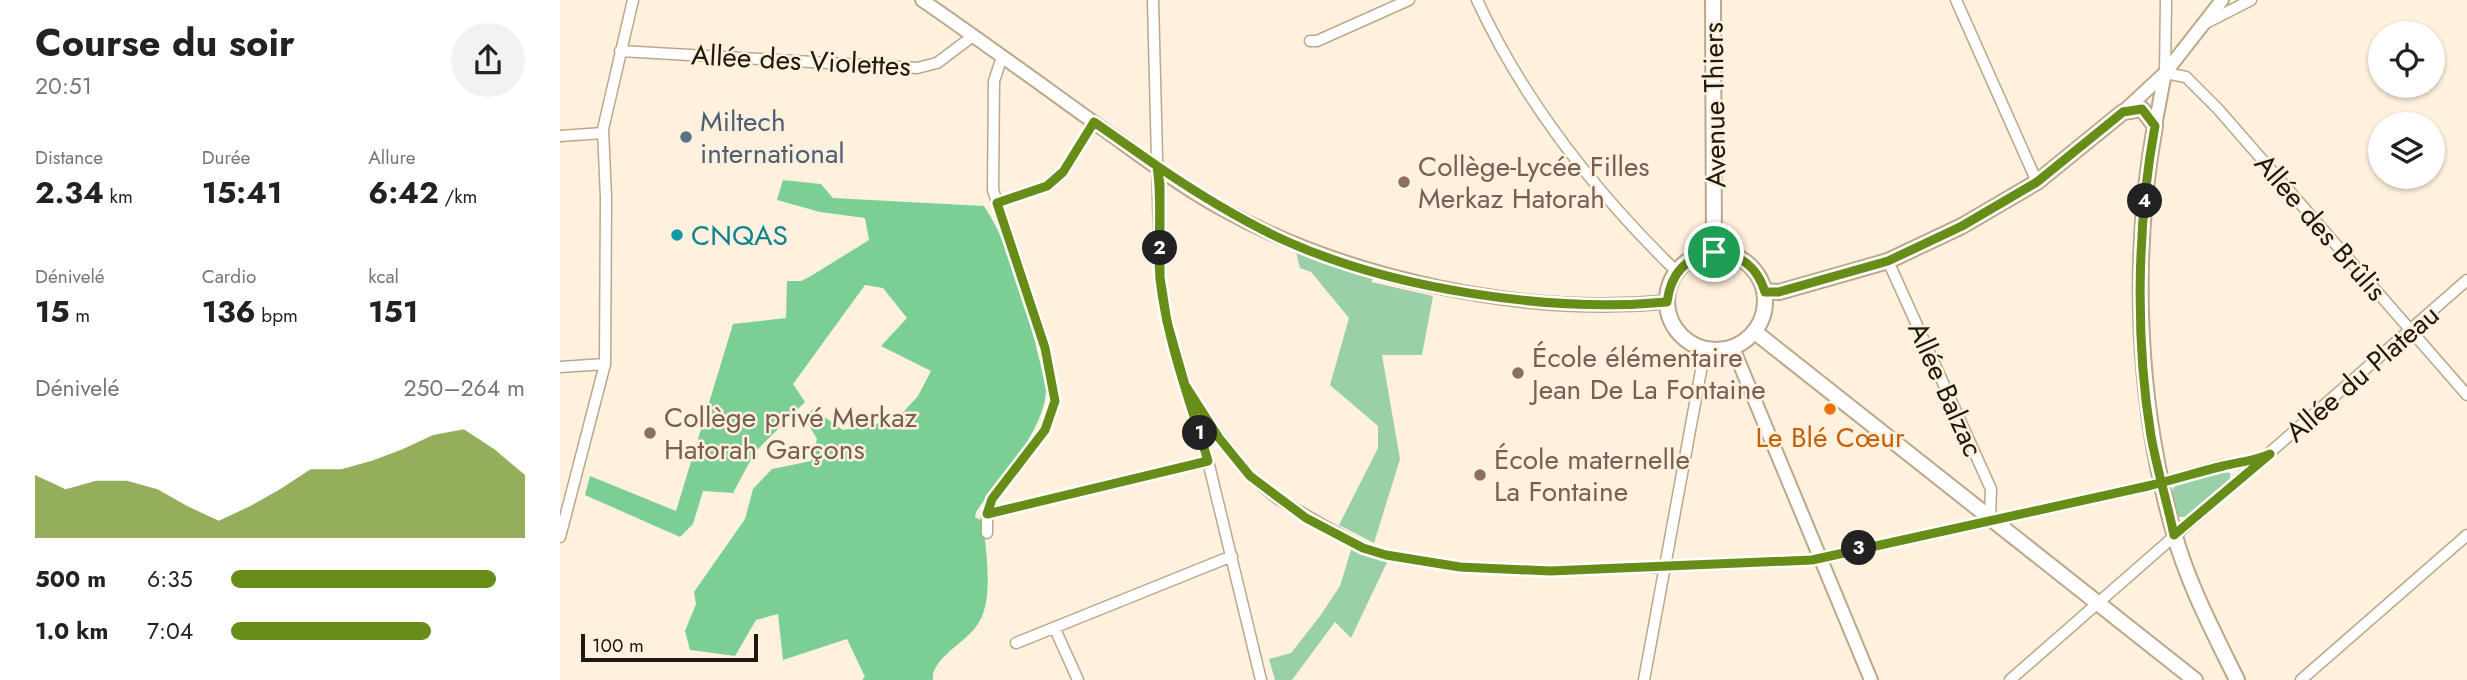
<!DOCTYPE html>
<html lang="fr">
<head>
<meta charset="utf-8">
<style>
	body { margin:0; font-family:Jost,sans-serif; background:#f2f2f2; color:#222; height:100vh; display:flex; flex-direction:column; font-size:26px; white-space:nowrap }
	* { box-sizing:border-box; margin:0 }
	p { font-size:23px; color:#767676 }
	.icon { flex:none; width:38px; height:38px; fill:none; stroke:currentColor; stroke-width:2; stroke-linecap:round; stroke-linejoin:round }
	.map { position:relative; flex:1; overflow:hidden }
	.panel { display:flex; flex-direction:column; background:#fff; width:560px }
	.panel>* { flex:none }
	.buttons { position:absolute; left:1808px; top:21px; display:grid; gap:14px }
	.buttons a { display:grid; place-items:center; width:77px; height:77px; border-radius:50%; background:#fff; box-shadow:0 2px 5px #0004; font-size:35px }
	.scale { position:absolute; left:21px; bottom:18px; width:177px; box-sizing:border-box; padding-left:7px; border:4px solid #20180d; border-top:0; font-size:19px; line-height:24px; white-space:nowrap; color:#20180d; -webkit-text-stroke:5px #fff1de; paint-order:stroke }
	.pin { position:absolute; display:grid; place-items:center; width:60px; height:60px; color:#fff; margin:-30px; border:4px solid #fff; border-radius:50%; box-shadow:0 2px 7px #0007 }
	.km { position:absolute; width:35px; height:35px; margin:-18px; border-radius:50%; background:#222; color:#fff; font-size:19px; line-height:35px; text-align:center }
	.round { display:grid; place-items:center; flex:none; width:74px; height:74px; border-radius:37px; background:#f2f2f2 }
	.summary { display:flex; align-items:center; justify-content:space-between; height:119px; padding:0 35px }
	h1 { font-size:38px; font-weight:700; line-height:52px }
	.stats { display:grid; grid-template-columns:repeat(3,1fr); gap:10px; height:119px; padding:7px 35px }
	.stats div { display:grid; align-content:center }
	.stats b { font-size:30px; font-weight:700 }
	.stats small { font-size:19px; font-weight:400 }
	.stats p { font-size:19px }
	.chart { height:196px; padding:14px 35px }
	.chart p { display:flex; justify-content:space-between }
	.chart svg { width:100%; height:126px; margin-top:7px; fill:#678d18; opacity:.7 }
	ul { padding:0 35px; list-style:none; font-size:23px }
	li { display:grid; grid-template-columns:112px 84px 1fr; align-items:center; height:52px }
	li i { height:18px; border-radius:9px; background:#678d18 }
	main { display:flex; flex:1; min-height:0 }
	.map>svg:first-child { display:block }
	.green { fill:#9ad0a8 }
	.forest { fill:#7ccf94 }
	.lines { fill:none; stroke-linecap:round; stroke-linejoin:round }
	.minor-casing { stroke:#bda78a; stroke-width:13 }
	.tertiary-casing { stroke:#bda78a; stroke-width:16 }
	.secondary-casing { stroke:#bda78a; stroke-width:18 }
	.minor { stroke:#fff; stroke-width:10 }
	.tertiary { stroke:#fff; stroke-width:12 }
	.secondary { stroke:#fff; stroke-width:14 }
	.route-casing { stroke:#fff; stroke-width:14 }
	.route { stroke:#678d18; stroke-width:9 }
	.service-dot { fill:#5c6f8a; stroke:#fff1de; stroke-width:2.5 }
	.education-dot { fill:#8d6e63; stroke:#fff1de; stroke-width:2.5 }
	.culture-dot { fill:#0f9aa8; stroke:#fff1de; stroke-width:2.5 }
	.food-dot { fill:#e8710a; stroke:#fff1de; stroke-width:2.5 }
	.labels { text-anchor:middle; stroke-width:5; stroke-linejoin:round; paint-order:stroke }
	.street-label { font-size:28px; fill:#20180d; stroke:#fff1de }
	.service-label { font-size:28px; fill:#4e5e75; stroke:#fff1de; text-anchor:start }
	.education-label { font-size:28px; fill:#785e54; stroke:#fff1de; text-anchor:start }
	.culture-label { font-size:28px; fill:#0d838f; stroke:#fff1de; text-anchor:start }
	.food-label { font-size:28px; fill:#c56008; stroke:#fff1de }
</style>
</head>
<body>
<main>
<section class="panel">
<div class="summary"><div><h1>Course du soir</h1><p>20:51</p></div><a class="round"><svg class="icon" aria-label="share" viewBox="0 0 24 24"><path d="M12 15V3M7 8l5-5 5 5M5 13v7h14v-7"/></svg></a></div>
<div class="stats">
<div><p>Distance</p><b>2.34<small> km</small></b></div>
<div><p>Durée</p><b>15:41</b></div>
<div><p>Allure</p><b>6:42<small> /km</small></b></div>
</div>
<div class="stats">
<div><p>Dénivelé</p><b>15<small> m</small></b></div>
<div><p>Cardio</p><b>136<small> bpm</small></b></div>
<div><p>kcal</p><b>151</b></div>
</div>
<div class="chart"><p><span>Dénivelé</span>250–264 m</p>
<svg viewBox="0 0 160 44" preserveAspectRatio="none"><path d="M0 44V22L10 27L20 24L30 24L40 27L50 33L60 38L70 33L80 27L90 20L100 20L110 17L120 13L130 8L140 6L150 13L160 22V44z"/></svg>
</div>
<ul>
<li><b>500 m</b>6:35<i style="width:90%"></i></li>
<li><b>1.0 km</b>7:04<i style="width:68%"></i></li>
</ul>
</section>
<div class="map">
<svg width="1907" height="680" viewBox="0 0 1907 680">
	<rect width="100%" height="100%" fill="#fff1de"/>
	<path class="green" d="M 734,244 L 817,272 L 811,282 L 873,296 L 862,355 L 822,355 L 840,459 L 814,543 L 779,525 L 818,448 L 818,426 L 770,385 L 789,318 L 751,272 L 740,268 Z
		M 1663,472 L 1670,473 L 1670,480 L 1629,517 L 1619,517 C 1595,477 1634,478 1663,472 Z
		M 793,543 L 830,556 L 791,638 L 775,622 L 732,680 L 715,680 L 709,659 L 731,653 L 760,616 L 780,586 Z"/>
	<path class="forest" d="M 223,180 L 261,184 L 273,198 L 424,206 C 458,258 470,326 486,385 C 488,428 440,477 416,512 L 415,517 L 424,522 C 425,554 436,603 415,628 C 404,643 370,660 373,680 L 302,680 L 305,677 L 287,639 L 223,660 L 218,614 L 196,620 L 175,656 L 130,650 L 125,631 L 136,604 L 134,592 L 185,519 L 193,489 L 212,469 L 251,461 L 257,439 L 244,417 L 253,409 L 283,430 L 336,420 L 358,396 L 371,371 L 321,346 L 347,318 L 323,288 L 305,285 L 233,384 L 245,402 L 195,452 L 173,493 L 143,491 L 133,524 L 120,537 L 25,495 L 30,476 L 116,511 L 173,324 L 226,318 L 227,281 L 241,281 L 251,276 L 309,240 L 305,218 L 260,212 L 217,200 Z"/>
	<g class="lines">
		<defs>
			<path id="minor" d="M 593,0 L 600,277 L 607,322 L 648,461 L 701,680
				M 917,0 C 965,104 1035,192 1117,272
				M 1396,0 L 1477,182
				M 1606,0 L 1605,73 L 1626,77 L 1658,109 L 1907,395
				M 1646,23 L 1691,0
				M 750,41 L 757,41 L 849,0
				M 60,51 L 357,68 L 377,63 L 413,36
				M 0,136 L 43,133
				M 437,203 L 487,186 L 503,172 L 534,123
				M 1328,261 L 1431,489 L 1430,519
				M 0,367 L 45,364
				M 625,385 L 659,437 L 690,476 L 718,499 L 803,548 L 826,555 L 900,567 L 990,571 L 1253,560 L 1588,486 L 1664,465 L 1691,462 L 1710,454
				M 427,514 L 648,461
				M 427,533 L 427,514 L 432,499 L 485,430 L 495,401 L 485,348 L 433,190 L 434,81 L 442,57
				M 0,537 L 45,364 L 46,198 L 43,129 L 73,0
				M 495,629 L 518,680
				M 456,643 L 672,556
				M 1084,680 L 1145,349
				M 1450,680 L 1907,280
				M 1741,680 L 1907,535"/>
			<path id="tertiary" d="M 362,0 C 423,42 483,86 543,129 C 581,156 620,186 662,209 C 789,279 963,316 1107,302
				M 1563,112 L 1605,73 L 1662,0
				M 1595,126 L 1605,73
				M 1173,348 L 1311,680"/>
			<path id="secondary" d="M 1153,0 L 1154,252
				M1107 301a49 49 0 1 1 98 0a49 49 0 1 1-98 0Z
				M 1204,291 L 1219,292 L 1328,261 L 1402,226 L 1477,182 L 1563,112 L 1582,109 L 1595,126 C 1571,258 1577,404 1614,533 C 1628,584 1654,633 1677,680
				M 1195,332 L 1635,680"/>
		</defs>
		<use href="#minor" class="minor-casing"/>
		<use href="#tertiary" class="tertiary-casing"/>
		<use href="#secondary" class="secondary-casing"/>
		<use href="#minor" class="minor"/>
		<use href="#tertiary" class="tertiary"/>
		<use href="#secondary" class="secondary"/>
	</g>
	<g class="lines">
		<defs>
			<path id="route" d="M 1154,252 C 1125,258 1111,273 1107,302 C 990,313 833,289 726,241 C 680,220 638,194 597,166 C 603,204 597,242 600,279 C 607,341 630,401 648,461 L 427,514 L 432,499 L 485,430 L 495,401 L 485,348 L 437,203 L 487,186 L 503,172 L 534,122 L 597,166 L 600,184 L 600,277 L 607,322 L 625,385 L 659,438 L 690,476 L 746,518 L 803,548 L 826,555 L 900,567 L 990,571 L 1252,560 L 1588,486 C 1613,480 1638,472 1663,466 C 1680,462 1694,461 1710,454 L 1614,535 C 1607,502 1597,469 1591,436 C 1575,339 1577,223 1595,126 L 1582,109 L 1563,112 L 1477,182 L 1402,226 L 1328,261 L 1219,292 L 1205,292 C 1197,266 1180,254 1154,252"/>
		</defs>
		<use href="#route" class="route-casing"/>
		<use href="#route" class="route"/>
	</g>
	<circle class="service-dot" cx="126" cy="137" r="7"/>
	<g class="education-dot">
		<circle cx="844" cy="182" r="7"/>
		<circle cx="958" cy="373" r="7"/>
		<circle cx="90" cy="433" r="7"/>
		<circle cx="920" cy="475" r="7"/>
	</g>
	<circle class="culture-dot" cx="117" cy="235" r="7"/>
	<circle class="food-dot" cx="1270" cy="409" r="7"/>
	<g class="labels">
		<g class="street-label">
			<text transform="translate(241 60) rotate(3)" y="10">Allée des Violettes</text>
			<text transform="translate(1154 105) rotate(-91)" y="10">Avenue Thiers</text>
			<text transform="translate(1761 227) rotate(49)" y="10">Allée des Brûlis</text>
			<text transform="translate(1802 373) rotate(-41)" y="10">Allée du Plateau</text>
			<text transform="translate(1386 389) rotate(66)" y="10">Allée Balzac</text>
		</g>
		<g class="service-label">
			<text x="140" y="131">Miltech<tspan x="140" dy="32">international</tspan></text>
		</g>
		<g class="education-label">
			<text x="858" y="176">Collège-Lycée Filles<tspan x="858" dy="32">Merkaz Hatorah</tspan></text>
			<text x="972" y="367">École élémentaire<tspan x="972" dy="32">Jean De La Fontaine</tspan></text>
			<text x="104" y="427">Collège privé Merkaz<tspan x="104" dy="32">Hatorah Garçons</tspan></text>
			<text x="934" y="469">École maternelle<tspan x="934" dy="32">La Fontaine</tspan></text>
		</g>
		<g class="culture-label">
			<text x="131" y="245">CNQAS</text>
		</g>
		<g class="food-label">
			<text x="1270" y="447">Le Blé Cœur</text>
		</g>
	</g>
</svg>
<div class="buttons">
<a><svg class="icon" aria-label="locate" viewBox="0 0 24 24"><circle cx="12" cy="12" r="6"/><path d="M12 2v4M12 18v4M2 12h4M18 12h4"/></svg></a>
<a><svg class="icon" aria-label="layers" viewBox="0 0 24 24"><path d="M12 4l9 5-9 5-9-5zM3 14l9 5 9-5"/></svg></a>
</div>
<div class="scale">100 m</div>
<div class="pin" style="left:1154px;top:252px;background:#1e9e55"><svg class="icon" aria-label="arrive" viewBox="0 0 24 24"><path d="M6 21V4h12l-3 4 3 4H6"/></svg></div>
<b class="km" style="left:640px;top:433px">1</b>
<b class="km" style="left:600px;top:248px">2</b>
<b class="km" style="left:1299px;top:548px">3</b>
<b class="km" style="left:1585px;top:201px">4</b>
</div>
</main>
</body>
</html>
